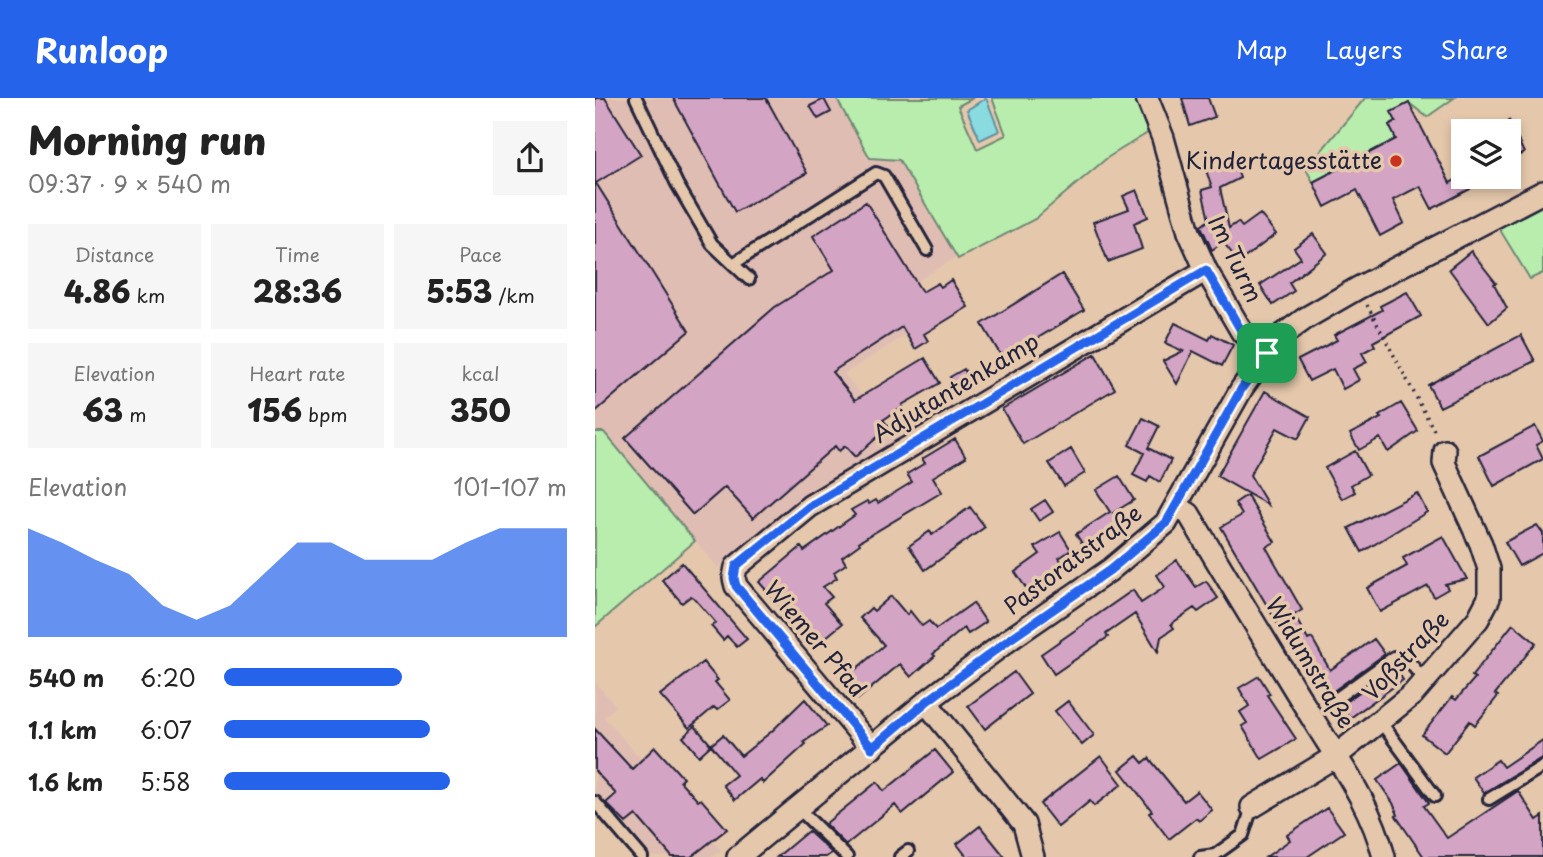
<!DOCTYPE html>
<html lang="en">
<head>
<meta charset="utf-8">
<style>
	body { margin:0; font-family:"Playpen Sans",sans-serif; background:#f6f6f6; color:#222; height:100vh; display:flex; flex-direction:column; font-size:26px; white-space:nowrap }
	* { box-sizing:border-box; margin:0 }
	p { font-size:23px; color:#767676 }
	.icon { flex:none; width:38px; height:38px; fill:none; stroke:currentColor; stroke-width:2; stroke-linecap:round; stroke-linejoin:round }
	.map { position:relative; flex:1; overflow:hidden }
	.drawer { display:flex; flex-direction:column; background:#fff; width:595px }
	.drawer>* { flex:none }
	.buttons { position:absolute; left:856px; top:21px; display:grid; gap:14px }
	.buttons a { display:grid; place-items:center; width:70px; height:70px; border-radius:0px; background:#fff; box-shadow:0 4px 10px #0003; font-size:35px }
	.pin { position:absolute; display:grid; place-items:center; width:60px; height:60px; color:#fff; margin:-30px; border-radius:14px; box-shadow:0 4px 10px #0006 }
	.round { display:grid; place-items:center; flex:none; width:74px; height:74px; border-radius:0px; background:#f6f6f6 }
	.headline { display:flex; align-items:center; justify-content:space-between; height:119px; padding:0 28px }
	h1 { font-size:38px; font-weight:800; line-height:52px }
	.metrics { display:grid; grid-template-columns:repeat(3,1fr); gap:10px; height:119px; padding:7px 28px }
	.metrics div { display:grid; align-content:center; border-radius:0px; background:#f6f6f6; text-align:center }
	.metrics b { font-size:30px; font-weight:800 }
	.metrics small { font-size:19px; font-weight:400 }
	.metrics p { font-size:19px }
	.chart { height:196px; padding:14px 28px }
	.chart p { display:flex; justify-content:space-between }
	.chart svg { width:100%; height:126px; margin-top:7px; fill:#2563eb; opacity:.7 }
	ul { padding:0 28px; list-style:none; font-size:23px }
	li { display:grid; grid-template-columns:112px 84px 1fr; align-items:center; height:52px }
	li i { height:18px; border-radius:9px; background:#2563eb }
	header { display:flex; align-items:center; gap:42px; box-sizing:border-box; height:98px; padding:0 35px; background:#2563eb; color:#fff }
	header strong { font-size:33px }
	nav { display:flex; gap:38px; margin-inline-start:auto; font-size:24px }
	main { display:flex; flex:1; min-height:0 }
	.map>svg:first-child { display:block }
	.built { fill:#e0bdb3 }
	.green { fill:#b9edad; stroke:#6e8874; stroke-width:2 }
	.water { fill:#8adbe0; stroke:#60919e; stroke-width:2 }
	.building { fill:#d4a4c4; stroke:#22223b; stroke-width:2 }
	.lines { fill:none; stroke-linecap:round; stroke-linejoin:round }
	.lane-casing { stroke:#22223b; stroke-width:16 }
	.street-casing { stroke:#22223b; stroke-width:26 }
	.path { stroke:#22223b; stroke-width:3.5; stroke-dasharray:2 5; stroke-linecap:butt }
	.lane { stroke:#e5c8ac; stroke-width:10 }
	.street { stroke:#e5c8ac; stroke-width:21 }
	.route-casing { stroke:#fff; stroke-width:14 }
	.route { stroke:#2563eb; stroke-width:9 }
	.poi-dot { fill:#c8321e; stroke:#e5c8ac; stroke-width:2.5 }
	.labels { text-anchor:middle; stroke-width:7; stroke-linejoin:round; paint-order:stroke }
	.poi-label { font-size:23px; fill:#22223b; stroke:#e5c8ac; text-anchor:end }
	.street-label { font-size:23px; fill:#22223b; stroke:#e5c8ac }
</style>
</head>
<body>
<header>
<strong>Runloop</strong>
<nav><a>Map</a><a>Layers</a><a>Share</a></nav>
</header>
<main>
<section class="drawer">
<div class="headline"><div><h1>Morning run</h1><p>09:37 · 9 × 540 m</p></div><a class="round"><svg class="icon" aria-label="share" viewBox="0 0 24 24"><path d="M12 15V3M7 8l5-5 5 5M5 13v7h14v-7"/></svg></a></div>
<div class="metrics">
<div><p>Distance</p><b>4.86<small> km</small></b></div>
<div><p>Time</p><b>28:36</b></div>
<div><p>Pace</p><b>5:53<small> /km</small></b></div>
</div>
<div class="metrics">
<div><p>Elevation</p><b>63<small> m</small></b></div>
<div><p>Heart rate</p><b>156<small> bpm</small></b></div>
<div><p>kcal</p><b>350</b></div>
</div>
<div class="chart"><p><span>Elevation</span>101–107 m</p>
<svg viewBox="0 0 160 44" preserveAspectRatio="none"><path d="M0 44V6L10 11L20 17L30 22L40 33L50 38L60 33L70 22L80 11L90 11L100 17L110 17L120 17L130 11L140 6L150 6L160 6V44z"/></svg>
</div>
<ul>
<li><b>540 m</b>6:20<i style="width:52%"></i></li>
<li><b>1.1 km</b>6:07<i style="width:60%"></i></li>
<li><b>1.6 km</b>5:58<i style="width:66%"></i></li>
</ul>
</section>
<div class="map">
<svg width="948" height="759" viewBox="0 0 948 759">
	<rect width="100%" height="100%" fill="#e5c8ac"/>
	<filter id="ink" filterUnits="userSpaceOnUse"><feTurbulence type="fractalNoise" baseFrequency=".0143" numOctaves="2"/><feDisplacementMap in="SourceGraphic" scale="14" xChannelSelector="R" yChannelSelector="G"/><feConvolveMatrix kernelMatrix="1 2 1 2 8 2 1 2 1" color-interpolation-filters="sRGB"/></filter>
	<g filter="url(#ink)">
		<path class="built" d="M 0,0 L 241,0 L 275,59 L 304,61 L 362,159 L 291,202 L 311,237 L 249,276 L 307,344 L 177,427 L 123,470 L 10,334 L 0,334 Z
			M 0,584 L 21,608 L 9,619 L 126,752 L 117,759 L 40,759 L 0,713 Z"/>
		<path class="green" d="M 241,0 L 378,0 L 363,8 L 382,51 L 411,37 L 397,0 L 542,0 L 554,34 L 512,60 L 440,121 L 363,161 L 304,62 L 275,60 Z
			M 770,0 L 859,0 L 832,19 L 814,5 L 797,15 L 801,23 L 794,27 L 801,41 L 718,84 L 711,71 Z
			M 948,102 L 948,175 L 935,181 L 902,127 Z
			M 0,334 L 9,334 L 100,443 L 0,529 Z"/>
		<path class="water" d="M 391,0 L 404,33 L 385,42 L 372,12 Z"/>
		<path class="building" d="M 0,0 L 10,0 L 46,57 L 1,85 L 94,233 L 0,314 Z
			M 78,0 L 171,0 L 212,75 L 140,114 Z
			M 587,0 L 613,0 L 620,19 L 595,28 Z
			M 229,1 L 236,14 L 223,21 L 215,8 Z
			M 814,5 L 855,85 L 867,78 L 875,91 L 837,111 L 825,88 L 798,102 L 809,125 L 785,138 L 762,92 L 730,109 L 718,84 L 801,41 L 794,27 L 801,23 L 796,14 Z
			M 914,22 L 929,55 L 914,62 Z
			M 637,57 L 645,80 L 625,90 L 634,130 L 643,124 L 647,129 L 665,116 L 681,136 L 644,164 L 628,144 L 617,152 L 606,128 L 614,122 L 607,92 L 617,89 L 609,67 Z
			M 542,92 L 553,119 L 539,125 L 547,151 L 513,164 L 498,124 L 534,111 L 528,98 Z
			M 271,104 L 327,194 L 343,185 L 346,189 L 356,182 L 373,209 L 329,236 L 333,243 L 320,251 L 307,229 L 237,274 L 260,302 L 330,260 L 345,285 L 307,307 L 308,309 L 288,322 L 294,329 L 260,359 L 250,348 L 244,353 L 240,348 L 158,420 L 130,389 L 98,417 L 30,340 L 180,209 L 239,172 L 218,138 Z
			M 718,136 L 732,155 L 694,185 L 699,193 L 678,207 L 665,187 L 706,160 L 699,150 Z
			M 876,153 L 901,185 L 899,186 L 912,210 L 894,225 L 854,171 Z
			M 467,176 L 489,212 L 408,261 L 387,226 Z
			M 812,194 L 826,218 L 778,244 L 780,248 L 767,255 L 772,264 L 758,271 L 764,282 L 748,291 L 738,271 L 714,283 L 703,262 L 742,242 L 739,237 L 787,212 L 785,208 Z
			M 580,225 L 614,242 L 617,236 L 638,247 L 627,268 L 598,253 L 582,286 L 568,263 L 588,253 L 570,245 Z
			M 926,237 L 940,263 L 845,309 L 833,287 Z
			M 500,256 L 520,291 L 428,346 L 407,311 Z
			M 369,271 L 377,285 L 364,293 L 355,279 Z
			M 670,293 L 715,319 L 703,341 L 682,330 L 655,377 L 673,407 L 622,378 Z
			M 806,305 L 823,333 L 793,354 L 785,340 L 764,352 L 755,336 L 786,320 L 784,318 Z
			M 548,320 L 564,328 L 553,350 L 576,362 L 565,384 L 555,378 L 552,384 L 538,377 L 549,355 L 534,347 Z
			M 940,328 L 948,343 L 941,347 L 948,361 L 899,388 L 884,358 Z
			M 360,341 L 371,359 L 338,379 L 347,394 L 264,444 L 265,446 L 247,459 L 251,466 L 239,474 L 242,480 L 228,489 L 237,499 L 229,505 L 247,526 L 219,549 L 203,530 L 209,525 L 192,504 L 186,509 L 164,484 L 206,449 L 209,453 L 260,417 L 256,412 L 272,403 L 274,406 L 281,402 L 283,405 L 317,384 L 312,376 L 330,365 L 327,361 Z
			M 476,351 L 490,375 L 469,388 L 454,365 Z
			M 760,353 L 773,377 L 756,387 L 760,394 L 747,401 L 730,370 Z
			M 524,378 L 539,402 L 518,415 L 525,426 L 505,439 L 507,442 L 491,452 L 481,436 L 515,414 L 501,392 Z
			M 822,395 L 832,414 L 767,454 L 754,430 Z
			M 652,397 L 680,444 L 671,449 L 707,512 L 699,517 L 713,542 L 717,540 L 735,572 L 779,541 L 790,556 L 737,594 L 716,565 L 708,569 L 626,429 L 647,417 L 640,405 Z
			M 450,402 L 458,414 L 444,423 L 436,411 Z
			M 375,409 L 390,429 L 330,472 L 314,448 L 335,433 L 337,437 Z
			M 942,427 L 948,435 L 948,455 L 924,468 L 910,444 Z
			M 465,434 L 476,452 L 464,460 L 470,470 L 433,493 L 420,474 L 445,456 L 440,449 Z
			M 848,438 L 872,481 L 850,486 L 853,491 L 839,499 L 833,488 L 785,514 L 772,490 L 812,468 L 808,460 Z
			M 582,462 L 601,489 L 611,483 L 623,500 L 603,514 L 599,510 L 576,526 L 579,530 L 566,539 L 563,554 L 540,516 L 511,536 L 513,539 L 459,576 L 446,556 L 538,492 L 546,505 L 570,489 L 562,477 Z
			M 87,465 L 152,541 L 142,549 L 132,538 L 128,542 L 116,528 L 121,525 L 99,500 L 96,498 L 87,505 L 67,482 Z
			M 296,498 L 312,517 L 315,513 L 327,528 L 334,523 L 341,531 L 378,505 L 391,524 L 373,536 L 369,530 L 338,556 L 340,558 L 316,579 L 305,566 L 263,601 L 240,572 L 252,561 L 261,571 L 289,547 L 265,520 L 276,510 L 279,513 Z
			M 918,526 L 941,545 L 900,596 L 903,598 L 880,627 L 875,623 L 850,655 L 827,637 L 857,599 L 861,602 L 880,580 L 877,578 Z
			M 108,564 L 123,582 L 120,584 L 135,602 L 122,612 L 119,609 L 94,630 L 65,597 Z
			M 800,569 L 808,582 L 755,620 L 746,607 Z
			M 419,574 L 435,596 L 390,631 L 373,608 Z
			M 664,578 L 675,596 L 672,597 L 701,641 L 667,661 L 647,628 L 652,625 L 645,614 L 654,608 L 644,590 Z
			M 210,601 L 232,628 L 209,644 L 211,646 L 168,685 L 165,681 L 140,702 L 128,687 L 141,677 L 116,647 L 128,637 L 146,658 L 177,633 Z
			M 473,603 L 499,637 L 487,647 L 460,613 Z
			M 100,628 L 116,647 L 104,658 L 88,639 Z
			M 0,631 L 37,671 L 60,649 L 88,680 L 85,683 L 103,703 L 106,701 L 132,731 L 96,759 L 77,759 L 41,717 L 31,725 L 11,705 L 21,696 L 0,673 Z
			M 948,642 L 948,659 L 889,695 L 878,679 L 903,662 L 908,669 Z
			M 340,652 L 358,674 L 307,716 L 300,707 L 251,747 L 230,726 L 282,684 L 289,693 Z
			M 506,658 L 527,686 L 499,708 L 495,703 L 463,729 L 445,706 Z
			M 542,658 L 548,665 L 554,660 L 589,703 L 602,693 L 617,712 L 604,723 L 601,720 L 574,741 L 554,715 L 557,713 L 525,672 Z
			M 806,665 L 834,705 L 829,708 L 852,740 L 923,693 L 942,722 L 948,718 L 948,759 L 829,759 L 801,718 L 803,717 L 798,705 L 782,682 Z
			M 732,710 L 749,734 L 712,759 L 671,759 L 695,742 L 692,737 Z
			M 385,728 L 410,759 L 372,759 L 362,746 Z
			M 213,733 L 237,755 L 231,759 L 182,759 Z"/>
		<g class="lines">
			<defs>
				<path id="lane" d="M 41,0 L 82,86 L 117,146 L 154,181
					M 138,166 L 281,75 L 289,78 L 332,152
					M 742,600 L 799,559 L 816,566 L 830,583
					M 785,623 L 840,698
					M 894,701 L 948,668
					M 0,704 L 47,759
					M 203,710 L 252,759
					M 305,759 L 313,753
					M 605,759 L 620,757 L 648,737 L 657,709"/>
				<path id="street" d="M 552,0 L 568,40 L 594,134 L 611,172 L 647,234 L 672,255
					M 581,408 L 594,416 C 634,484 675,551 716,618 C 744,664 776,706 789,759
					M 331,604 L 429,726 L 438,759
					M 277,650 L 141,488 L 139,480 L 141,469 L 215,408 L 611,172
					M 657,709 L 741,658 L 818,596 L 883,521 L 894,500 L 894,471 L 886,446 L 849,365 L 850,353
					M 143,759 L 331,604 L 415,541 L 515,472 L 571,425 L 647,290 L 672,255 L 689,236 L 711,220 L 763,190 L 948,94"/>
			</defs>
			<use href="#lane" class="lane-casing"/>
			<use href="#street" class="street-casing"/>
			<path class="path" d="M 772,207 L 841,336"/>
			<use href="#lane" class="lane"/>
			<use href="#street" class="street"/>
		</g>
	</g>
	<g class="lines" filter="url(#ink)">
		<defs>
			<path id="route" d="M 611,172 L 647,234 L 672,255 L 647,290 L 571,425 L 515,472 L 415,541 L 331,604 L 277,650 L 141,488 L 139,480 L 141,468 L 215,408 Z"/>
		</defs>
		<use href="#route" class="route-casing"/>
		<use href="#route" class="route"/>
	</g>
	<circle class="poi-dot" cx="801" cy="63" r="7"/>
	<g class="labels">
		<g class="poi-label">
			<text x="787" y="71">Kindertagesstätte</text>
		</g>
		<g class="street-label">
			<text transform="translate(640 161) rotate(64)" y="8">Im Turm</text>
			<text transform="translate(361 290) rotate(-31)" y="8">Adjutantenkamp</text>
			<text transform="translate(478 462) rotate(-37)" y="8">Pastoratstraße</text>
			<text transform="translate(220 541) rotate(50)" y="8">Wiemer Pfad</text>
			<text transform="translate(811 558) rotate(-46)" y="8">Voßstraße</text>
			<text transform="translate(715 565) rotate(59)" y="8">Widumstraße</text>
		</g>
	</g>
</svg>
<div class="buttons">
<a><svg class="icon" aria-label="layers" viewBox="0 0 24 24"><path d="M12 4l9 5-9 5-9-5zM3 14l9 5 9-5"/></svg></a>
</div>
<div class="pin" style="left:672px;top:255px;background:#1e9e55"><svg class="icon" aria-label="arrive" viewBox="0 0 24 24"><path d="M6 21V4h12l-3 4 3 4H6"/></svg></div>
</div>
</main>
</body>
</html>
